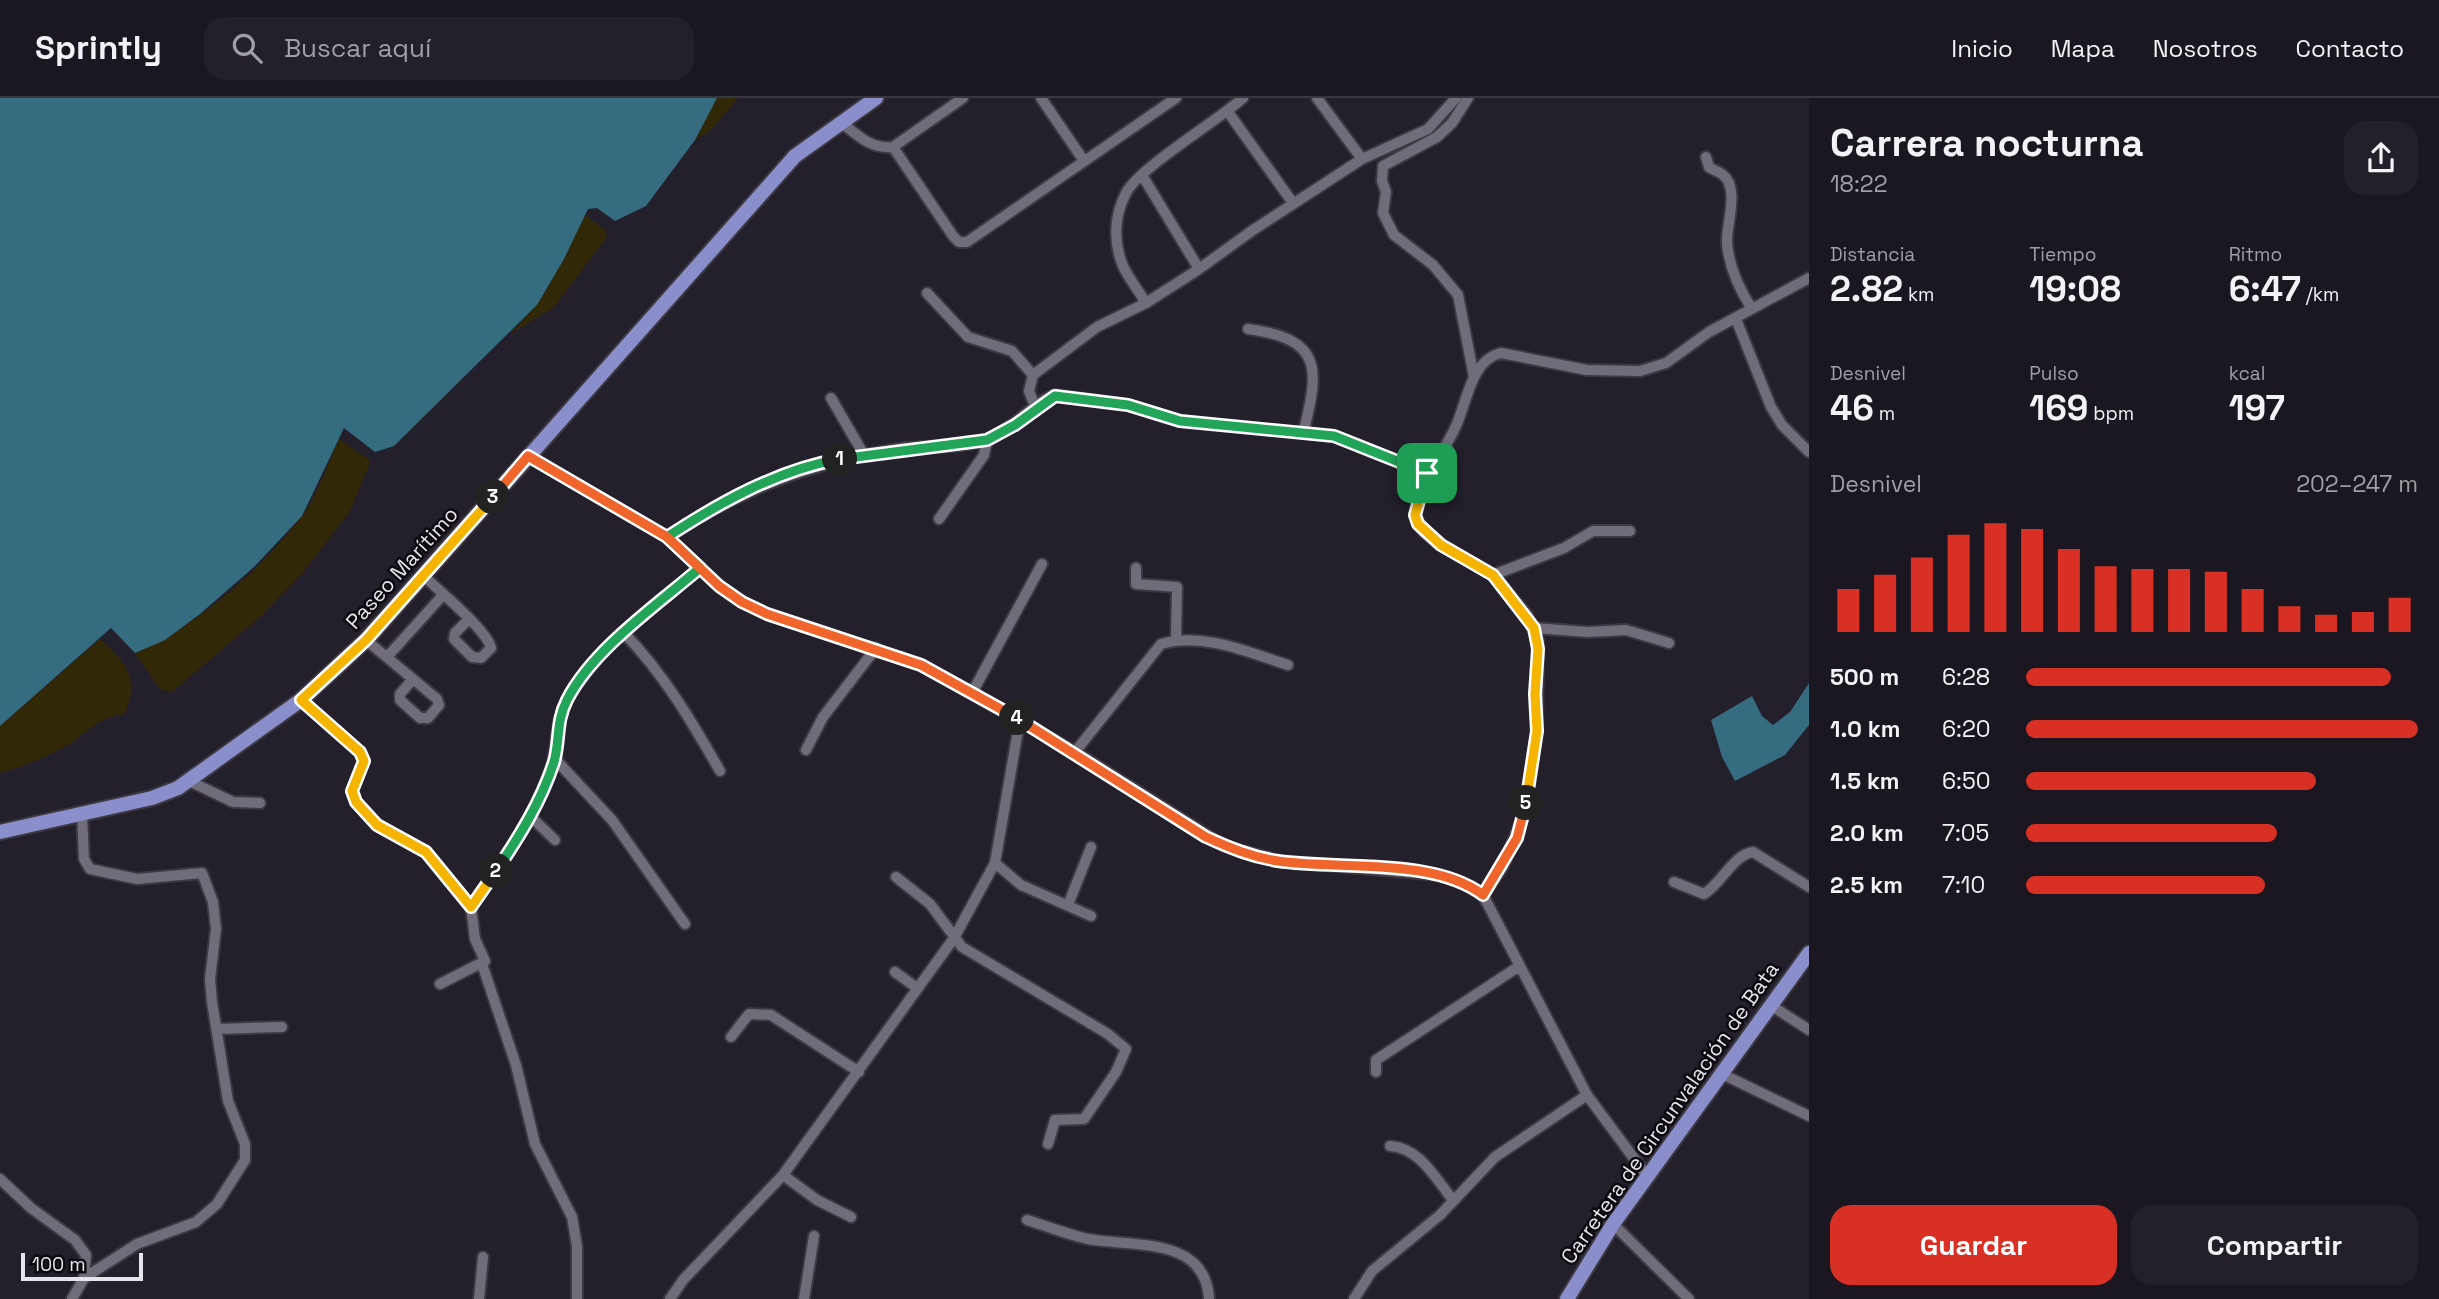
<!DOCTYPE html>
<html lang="es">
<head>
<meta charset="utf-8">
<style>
	body { margin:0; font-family:"Space Grotesk",sans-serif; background:#232029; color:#f1f3f6; height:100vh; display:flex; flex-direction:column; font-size:26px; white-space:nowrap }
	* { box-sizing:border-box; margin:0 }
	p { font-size:23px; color:#9f9fa5 }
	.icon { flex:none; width:38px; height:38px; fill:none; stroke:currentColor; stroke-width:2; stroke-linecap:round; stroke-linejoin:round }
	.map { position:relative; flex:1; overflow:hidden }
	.side { display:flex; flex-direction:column; background:#1a1720; width:630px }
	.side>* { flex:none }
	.scale { position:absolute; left:21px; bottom:18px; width:122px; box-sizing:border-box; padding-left:7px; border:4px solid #e7e4ec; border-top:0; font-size:19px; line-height:24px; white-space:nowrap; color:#e7e4ec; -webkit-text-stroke:5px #0c0a0f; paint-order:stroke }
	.pin { position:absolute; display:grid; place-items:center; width:60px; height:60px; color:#fff; margin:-30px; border-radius:14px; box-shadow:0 4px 10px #0006 }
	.km { position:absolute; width:35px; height:35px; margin:-18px; border-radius:50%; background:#222; color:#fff; font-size:19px; line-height:35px; text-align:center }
	.round { display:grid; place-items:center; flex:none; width:74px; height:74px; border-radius:21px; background:#232029 }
	.summary { display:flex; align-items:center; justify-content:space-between; height:119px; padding:0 21px }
	h1 { font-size:38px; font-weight:800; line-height:52px }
	.metrics { display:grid; grid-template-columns:repeat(3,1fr); gap:10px; height:119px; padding:7px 21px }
	.metrics div { display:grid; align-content:center }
	.metrics b { font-size:35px; font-weight:800 }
	.metrics small { font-size:19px; font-weight:400 }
	.metrics p { font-size:19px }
	.chart { height:196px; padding:14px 21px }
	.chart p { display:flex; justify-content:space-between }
	.chart svg { width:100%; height:126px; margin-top:7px; stroke:#d93025; stroke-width:6 }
	.primary-button { display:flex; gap:14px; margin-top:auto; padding:14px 21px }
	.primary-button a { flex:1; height:80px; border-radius:21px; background:#d93025; color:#fff; font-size:28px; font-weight:800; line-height:80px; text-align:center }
	.primary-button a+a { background:#232029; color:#f1f3f6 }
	ul { padding:0 21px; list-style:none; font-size:23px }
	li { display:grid; grid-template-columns:112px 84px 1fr; align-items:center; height:52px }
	li i { height:18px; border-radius:9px; background:#d93025 }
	header { display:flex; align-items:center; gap:42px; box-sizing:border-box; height:98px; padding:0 35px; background:#1a1720; border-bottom:2px solid #38363e }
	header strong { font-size:33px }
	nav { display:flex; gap:38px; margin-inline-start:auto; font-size:24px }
	.search { width:490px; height:63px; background:#232029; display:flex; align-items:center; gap:18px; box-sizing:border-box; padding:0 24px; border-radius:21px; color:#9f9fa5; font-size:26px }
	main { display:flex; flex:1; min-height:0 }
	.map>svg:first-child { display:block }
	.sand { fill:#312807 }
	.water { fill:#356c80 }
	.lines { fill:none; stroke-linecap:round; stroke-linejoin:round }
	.minor-casing { stroke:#3d3943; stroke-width:14 }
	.major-casing { stroke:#3d3943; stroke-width:18 }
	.minor { stroke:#706c7a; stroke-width:10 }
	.major { stroke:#8a8eca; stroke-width:14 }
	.split-1-casing { stroke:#fff; stroke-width:14 }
	.split-2-casing { stroke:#fff; stroke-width:14 }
	.split-3-casing { stroke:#fff; stroke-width:14 }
	.split-4-casing { stroke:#fff; stroke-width:14 }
	.split-5-casing { stroke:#fff; stroke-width:14 }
	.split-6-casing { stroke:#fff; stroke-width:14 }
	.split-1 { stroke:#22a559; stroke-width:9 }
	.split-2 { stroke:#22a559; stroke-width:9 }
	.split-3 { stroke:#f5b400; stroke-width:9 }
	.split-4 { stroke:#f0652b; stroke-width:9 }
	.split-5 { stroke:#f0652b; stroke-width:9 }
	.split-6 { stroke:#f5b400; stroke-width:9 }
	.labels { text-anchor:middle; stroke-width:5; stroke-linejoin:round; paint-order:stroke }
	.street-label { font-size:21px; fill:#e7e4ec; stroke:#0c0a0f }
</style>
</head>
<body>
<header>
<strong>Sprintly</strong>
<div class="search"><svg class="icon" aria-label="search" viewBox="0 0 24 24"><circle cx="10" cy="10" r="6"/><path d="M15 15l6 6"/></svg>Buscar aquí</div>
<nav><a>Inicio</a><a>Mapa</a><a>Nosotros</a><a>Contacto</a></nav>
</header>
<main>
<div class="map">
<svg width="1809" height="1201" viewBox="0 0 1809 1201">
	<rect width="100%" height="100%" fill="#231f2b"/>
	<path class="sand" d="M 717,0 L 738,0 L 710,33 L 695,42 Z
		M 584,116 L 605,132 L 607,139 L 554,209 L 509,237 L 537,207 L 564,161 Z
		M 339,341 L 371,363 L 349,415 L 304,473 L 262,517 L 172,594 L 161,592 L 135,555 C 197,527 259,474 301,419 C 318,398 327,366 339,341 Z
		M 100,541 C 126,563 141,583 124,616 C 95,622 94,629 72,644 C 50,658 25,668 0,675 L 0,628 Z"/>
	<path class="water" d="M 0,0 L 717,0 L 695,42 L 646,108 L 615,123 L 597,110 L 588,111 L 564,161 L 537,207 L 394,348 L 375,354 L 344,330 L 302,418 L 254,469 L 200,516 L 165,542 L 135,555 L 111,530 L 0,628 Z
		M 1809,585 L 1809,627 L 1785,657 L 1735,683 L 1722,659 L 1711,622 L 1752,598 L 1762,618 L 1773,627 L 1790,614 Z"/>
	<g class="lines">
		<defs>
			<path id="minor" d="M 1041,0 L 1084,63
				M 1317,0 L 1362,61
				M 1468,0 L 1452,25 L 1437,39 L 1383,68 L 1382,83 L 1386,94 L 1383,115 L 1394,137 L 1433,167 L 1458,197 L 1474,279
				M 1228,14 L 1293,105
				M 841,24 C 857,37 870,51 893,49 L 953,138 L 959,144 L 967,144 L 1176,0
				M 893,49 L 963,0
				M 1706,59 L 1709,69 C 1713,72 1720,74 1723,77 C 1740,90 1726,127 1727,145 C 1729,169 1739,191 1752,211
				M 1142,77 L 1199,171
				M 927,195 L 968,239 L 1012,253 L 1033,277
				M 1146,205 C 1139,193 1129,181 1123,168 C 1113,144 1114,118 1126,95 C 1139,70 1217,23 1243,0
				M 1736,221 L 1771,309 L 1782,327 L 1809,354
				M 1248,231 C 1323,241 1319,271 1304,332
				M 831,300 L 864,357
				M 1036,311 L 1029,293 L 1033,277 L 1097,229 L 1146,205 L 1199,171 L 1253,132 L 1362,61 L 1428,31 L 1456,0
				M 528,358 L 667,439 L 719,488 L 742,504 L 767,516 L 921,567 L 1075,654 L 1224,748 L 1280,763 L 1440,777 L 1472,789 L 1483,797 L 1587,997 L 1647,1078
				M 939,421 L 984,357 L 987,342
				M 667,439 C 741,391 811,364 899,351 C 928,347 961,351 989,341 C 1012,332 1037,302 1055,297 L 1128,307 L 1180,323 L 1334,338 L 1427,375
				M 1136,470 L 1136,486 L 1177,489 L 1176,542
				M 1493,477 L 1564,450 L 1593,433 L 1630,433
				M 424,478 C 439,493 487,532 491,550 L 481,560 L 472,559 L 454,541 L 455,535 L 468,522
				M 1534,530 L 1588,534 L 1626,532 L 1669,545
				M 624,535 C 664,576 692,624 720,673
				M 366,542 L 437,601 L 439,607 L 428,620 L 420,620 L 400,602 L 400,596 L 413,581
				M 387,559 L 443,497
				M 972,595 L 1042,466
				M 301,602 L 360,654 L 364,663 L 352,693 L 356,704 L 377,727 L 426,754 L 471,809
				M 806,652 L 823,619 L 876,550
				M 1075,654 L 1161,546 C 1203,534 1248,554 1288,567
				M 555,661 L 612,722 L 685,826
				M 189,683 L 233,704 L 260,705
				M 82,716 L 84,761 L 90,771 L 137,781 L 202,775 L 213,804 L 216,831 L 210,881 L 212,904 L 228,1003 L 245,1046 L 245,1062 L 217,1106 L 196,1124 L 137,1146 L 84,1180
				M 531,719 L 555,742
				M 995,765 L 1021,787 L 1091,818
				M 896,779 L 930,806 L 962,849 L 1108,936 L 1126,951 L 1116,974 L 1084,1021 L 1055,1022 L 1048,1046
				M 1674,784 L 1704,796 C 1722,785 1733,757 1753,754 L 1809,789
				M 1483,797 L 1503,768 L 1524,717 L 1537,633 L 1538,543 L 1527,517 L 1493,477 L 1442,447 L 1424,434 L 1415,417 C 1422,375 1440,363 1456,328 C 1467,304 1471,262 1501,255 L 1587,272 L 1640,273 L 1666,265 L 1709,234 L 1809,180
				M 1068,807 L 1091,749
				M 482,866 L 516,967 L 535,1046 L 572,1119 L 577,1148 L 577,1201
				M 895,874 L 917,890
				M 440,886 L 485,863 L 475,841 L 471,809 C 500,766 531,725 549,676 C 559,651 554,624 568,600 C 598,547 655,509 700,470
				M 1772,908 L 1809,932
				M 216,931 L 282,929
				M 731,939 L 749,916 L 771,917 L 859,974
				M 1376,974 L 1376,962 L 1518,869
				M 1720,975 L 1809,1018
				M 1390,1048 C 1420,1050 1435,1080 1453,1102
				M 783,1077 L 817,1102 L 851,1119
				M 0,1081 L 31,1110 L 75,1142 L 86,1157 L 84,1180 L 72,1201
				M 1027,1122 C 1047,1128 1068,1137 1088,1141 C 1132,1149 1206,1138 1209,1201
				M 1613,1126 L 1689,1201
				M 479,1201 L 483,1159
				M 670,1201 L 683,1182 L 783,1077 L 954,840 L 995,765 L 1020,621
				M 804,1201 L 814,1138
				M 1354,1201 L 1372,1173 L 1440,1117 L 1495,1059 L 1587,997"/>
			<path id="major" d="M 0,734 L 152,700 L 178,690 L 301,602 L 366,542 L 795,58 L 876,0
				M 1567,1201 L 1613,1126 L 1809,855"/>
		</defs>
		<use href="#minor" class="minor-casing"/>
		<use href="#major" class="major-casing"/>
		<use href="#minor" class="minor"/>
		<use href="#major" class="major"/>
	</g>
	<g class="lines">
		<defs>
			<path id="split-1" d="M 840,361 L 987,342 L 1015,327 L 1055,298 L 1128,307 L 1180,323 L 1334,338 L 1427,375"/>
			<path id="split-2" d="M 496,773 C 519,739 541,704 554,664 C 560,643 556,623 567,602 C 593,551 657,507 700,470 L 667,439 C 719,405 777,372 840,361"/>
			<path id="split-3" d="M 493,399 L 366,542 L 301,602 L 360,654 L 364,663 L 352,693 L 356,704 L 377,727 L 426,754 L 471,809 L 496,773"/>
			<path id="split-4" d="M 493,399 L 528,358 L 667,439 L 719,488 L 742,504 L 767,516 L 921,567 L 1017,620"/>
			<path id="split-5" d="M 1017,620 L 1206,739 C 1230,750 1252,759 1278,763 C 1339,772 1433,759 1483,797 L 1517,740 L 1526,705"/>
			<path id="split-6" d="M 1427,375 L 1415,417 L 1418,426 L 1441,447 L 1493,477 L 1534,530 L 1538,551 L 1535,596 L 1537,633 L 1526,705"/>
		</defs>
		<use href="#split-1" class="split-1-casing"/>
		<use href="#split-2" class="split-2-casing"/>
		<use href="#split-3" class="split-3-casing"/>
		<use href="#split-4" class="split-4-casing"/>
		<use href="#split-5" class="split-5-casing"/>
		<use href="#split-6" class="split-6-casing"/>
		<use href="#split-1" class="split-1"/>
		<use href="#split-2" class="split-2"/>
		<use href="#split-3" class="split-3"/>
		<use href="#split-4" class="split-4"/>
		<use href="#split-5" class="split-5"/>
		<use href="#split-6" class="split-6"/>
	</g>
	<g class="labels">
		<g class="street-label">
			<text transform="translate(402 470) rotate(-48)" y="7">Paseo Marítimo</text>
			<text transform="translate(1670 1015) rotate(-55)" y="7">Carretera de Circunvalación de Bata</text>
		</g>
	</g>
</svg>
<div class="scale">100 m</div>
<div class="pin" style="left:1427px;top:375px;background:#1e9e55"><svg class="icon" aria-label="arrive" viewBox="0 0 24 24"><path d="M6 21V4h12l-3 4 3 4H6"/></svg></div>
<b class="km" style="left:840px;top:361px">1</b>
<b class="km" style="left:496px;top:773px">2</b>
<b class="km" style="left:493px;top:399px">3</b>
<b class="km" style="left:1017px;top:620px">4</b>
<b class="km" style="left:1526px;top:705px">5</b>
</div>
<section class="side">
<div class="summary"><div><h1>Carrera nocturna</h1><p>18:22</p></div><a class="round"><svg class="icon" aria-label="share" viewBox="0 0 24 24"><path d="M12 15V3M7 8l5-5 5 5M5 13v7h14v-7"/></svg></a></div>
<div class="metrics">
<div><p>Distancia</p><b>2.82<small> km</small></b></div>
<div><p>Tiempo</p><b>19:08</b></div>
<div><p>Ritmo</p><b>6:47<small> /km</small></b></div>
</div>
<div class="metrics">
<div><p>Desnivel</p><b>46<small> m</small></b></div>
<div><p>Pulso</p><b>169<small> bpm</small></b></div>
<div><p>kcal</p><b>197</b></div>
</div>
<div class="chart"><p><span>Desnivel</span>202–247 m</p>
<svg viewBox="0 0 160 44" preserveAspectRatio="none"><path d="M5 44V29M15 44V24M25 44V18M35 44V10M45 44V6M55 44V8M65 44V15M75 44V21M85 44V22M95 44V22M105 44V23M115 44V29M125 44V35M135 44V38M145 44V37M155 44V32"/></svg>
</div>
<ul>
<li><b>500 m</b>6:28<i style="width:93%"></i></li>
<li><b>1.0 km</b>6:20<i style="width:100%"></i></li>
<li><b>1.5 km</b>6:50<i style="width:74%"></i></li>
<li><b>2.0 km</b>7:05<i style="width:64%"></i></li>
<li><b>2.5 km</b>7:10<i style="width:61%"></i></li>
</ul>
<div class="primary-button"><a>Guardar</a><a>Compartir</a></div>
</section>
</main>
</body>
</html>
